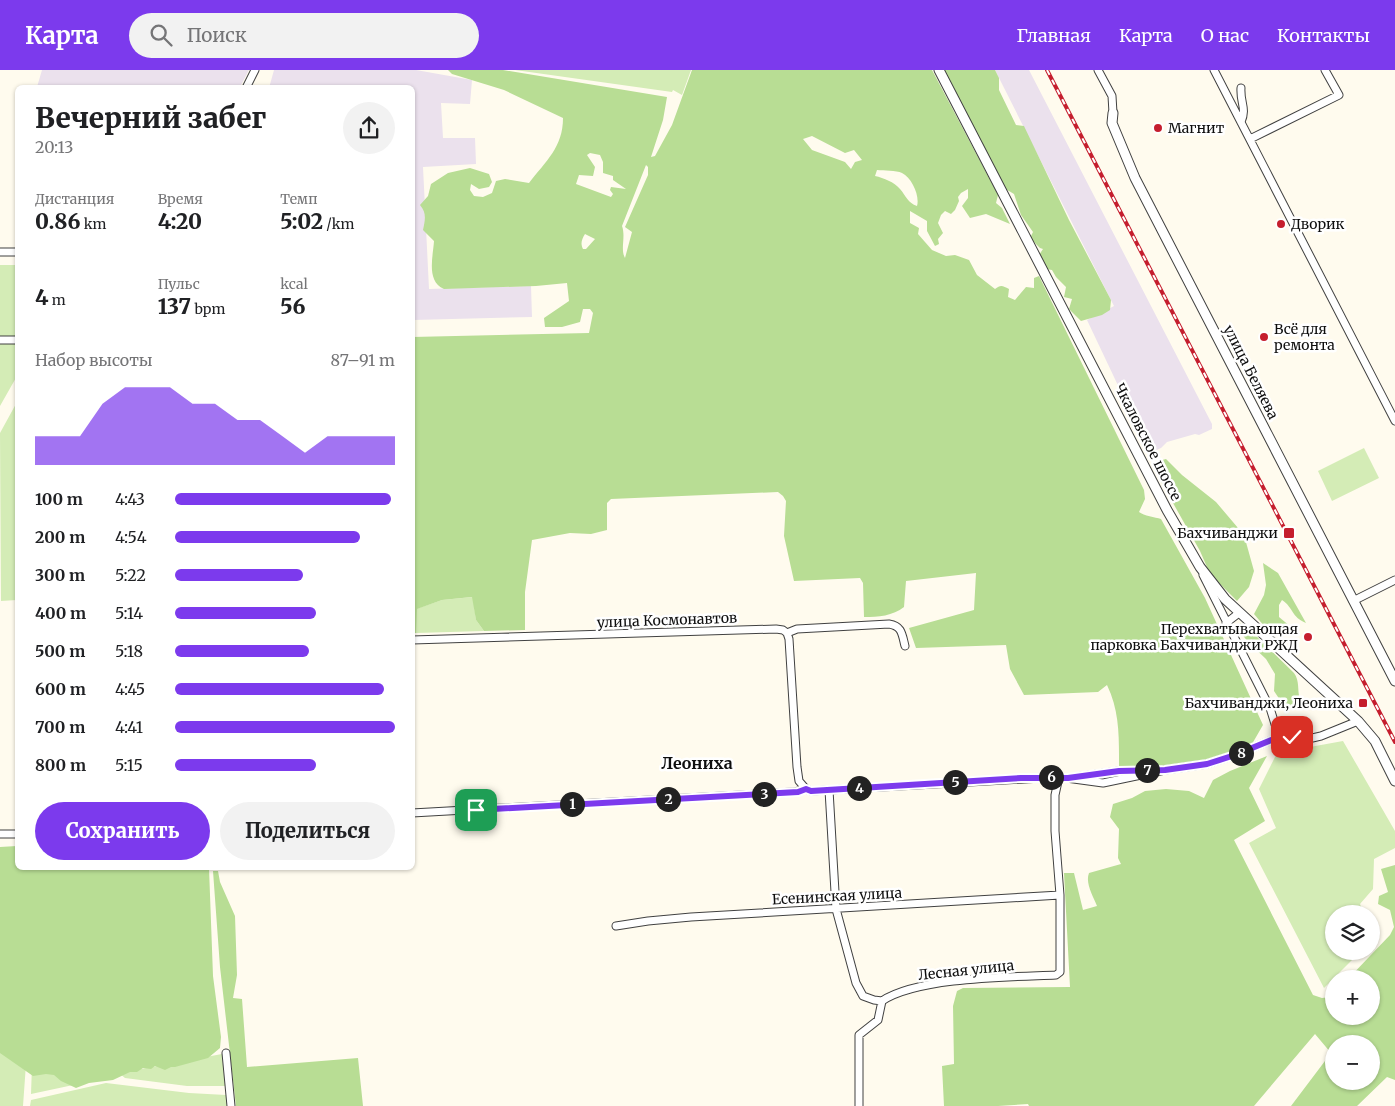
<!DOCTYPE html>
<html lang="ru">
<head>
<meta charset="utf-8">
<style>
	body { margin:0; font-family:Merriweather,serif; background:#f2f2f2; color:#202124; height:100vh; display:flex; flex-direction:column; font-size:19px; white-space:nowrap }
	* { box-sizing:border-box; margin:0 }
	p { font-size:16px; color:#757577 }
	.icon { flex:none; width:28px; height:28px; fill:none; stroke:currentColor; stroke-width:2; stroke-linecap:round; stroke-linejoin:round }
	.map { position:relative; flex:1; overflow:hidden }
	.panel { position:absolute; left:15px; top:15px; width:400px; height:785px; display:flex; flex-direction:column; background:#fff; border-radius:8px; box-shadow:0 1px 4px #0004 }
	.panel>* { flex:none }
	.tools { position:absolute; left:1325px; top:835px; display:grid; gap:10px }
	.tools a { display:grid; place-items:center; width:55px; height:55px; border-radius:50%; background:#fff; box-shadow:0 1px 4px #0004; font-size:25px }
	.pin { position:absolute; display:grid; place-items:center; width:42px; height:42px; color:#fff; margin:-21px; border-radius:10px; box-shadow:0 2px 8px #0006 }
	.km { position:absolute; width:25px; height:25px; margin:-12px; border-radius:50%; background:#222; color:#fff; font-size:14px; line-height:25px; text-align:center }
	.round { display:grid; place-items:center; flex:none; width:52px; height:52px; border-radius:26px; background:#f2f2f2 }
	.summary { display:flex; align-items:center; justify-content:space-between; height:85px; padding:0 20px }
	h1 { font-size:28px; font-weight:800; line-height:38px }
	.figures { display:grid; grid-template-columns:repeat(3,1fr); gap:8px; height:85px; padding:5px 20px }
	.figures div { display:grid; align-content:center }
	.figures b { font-size:21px; font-weight:800 }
	.figures small { font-size:14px; font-weight:400 }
	.figures p { font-size:14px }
	.chart { height:140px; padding:10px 20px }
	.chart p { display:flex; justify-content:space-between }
	.chart svg { width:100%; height:90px; margin-top:5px; fill:#7c3aed; opacity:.7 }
	.cta { display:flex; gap:10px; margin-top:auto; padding:10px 20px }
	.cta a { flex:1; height:58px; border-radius:30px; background:#7c3aed; color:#fff; font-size:20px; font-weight:800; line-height:58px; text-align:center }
	.cta a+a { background:#f2f2f2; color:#202124 }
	ul { padding:0 20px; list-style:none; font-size:16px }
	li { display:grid; grid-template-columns:80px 60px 1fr; align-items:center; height:38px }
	li i { height:12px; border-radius:6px; background:#7c3aed }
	header { display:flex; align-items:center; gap:30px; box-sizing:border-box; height:70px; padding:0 25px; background:#7c3aed; color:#fff }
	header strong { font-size:24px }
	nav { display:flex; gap:28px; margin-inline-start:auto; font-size:18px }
	.search { width:350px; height:45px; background:#f2f2f2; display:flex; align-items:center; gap:12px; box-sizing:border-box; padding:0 18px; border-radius:28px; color:#757577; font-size:19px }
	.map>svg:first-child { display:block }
	.industrial { fill:#ebe1ed }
	.green { fill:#d4ecb6 }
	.forest { fill:#b8dd94; fill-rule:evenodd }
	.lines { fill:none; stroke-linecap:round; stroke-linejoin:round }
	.minor-casing { stroke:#414141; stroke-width:9 }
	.tertiary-casing { stroke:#414141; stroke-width:11 }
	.minor { stroke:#fff; stroke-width:7 }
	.tertiary { stroke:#fff; stroke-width:9 }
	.rail-casing { stroke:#c51e2e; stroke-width:4 }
	.rail { stroke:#fff; stroke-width:2; stroke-dasharray:5.5; stroke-linecap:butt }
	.route-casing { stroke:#fff; stroke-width:10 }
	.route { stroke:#7c3aed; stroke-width:6 }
	.poi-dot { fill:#c51e2e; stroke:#fff; stroke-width:2 }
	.labels { text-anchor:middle; stroke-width:5; stroke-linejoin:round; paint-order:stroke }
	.poi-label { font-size:14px; fill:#0e0e0e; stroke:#fff; text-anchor:start }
	.street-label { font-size:14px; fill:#0e0e0e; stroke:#fff }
	.quarter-label { font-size:16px; font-weight:bold; fill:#0e0e0e; stroke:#fff }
</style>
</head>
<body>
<header>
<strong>Карта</strong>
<div class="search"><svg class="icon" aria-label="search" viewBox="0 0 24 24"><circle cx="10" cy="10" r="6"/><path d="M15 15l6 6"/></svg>Поиск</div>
<nav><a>Главная</a><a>Карта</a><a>О нас</a><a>Контакты</a></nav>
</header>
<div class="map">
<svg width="1395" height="1036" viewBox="0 0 1395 1036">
	<rect width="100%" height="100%" fill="#fffbee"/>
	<path class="industrial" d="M 42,0 L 249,0 L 240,17 L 37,17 Z
		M 274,0 L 416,0 L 472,10 L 470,34 L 441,33 L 443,68 L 475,68 L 476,94 L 423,97 L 429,219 L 531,216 L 532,247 L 413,250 L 412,18 L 269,18 Z
		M 995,0 L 1029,0 L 1212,354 L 1212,359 L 1199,365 L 1195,364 L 1167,372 L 1161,378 L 1150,383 L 1087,250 L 1114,236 Z"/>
	<path class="green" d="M 515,0 L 691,0 L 682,25 L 673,20 L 672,22 Z
		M 0,195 L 17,195 L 17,306 L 0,336 Z
		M 17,332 L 17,530 L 1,531 L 0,363 Z
		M 1364,378 L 1379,408 L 1332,431 L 1318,401 Z
		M 473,527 L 476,550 L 484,561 L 416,563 L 416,539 L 442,530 Z
		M 1343,671 L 1395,761 L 1395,778 L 1374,789 L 1373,819 L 1360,834 L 1364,844 L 1334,844 L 1334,881 L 1361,881 L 1324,918 L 1249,773 L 1276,758 L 1259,719 L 1277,683 Z
		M 0,978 L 26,994 L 23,1036 L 0,1036 Z
		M 222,984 L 225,1016 L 187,1016 L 125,1008 L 119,1003 Z
		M 32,995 L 78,1014 L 31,1024 Z
		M 106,1013 L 189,1023 L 226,1025 L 227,1036 L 30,1036 L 31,1030 Z"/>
	<path class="forest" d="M 448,0 L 503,0 L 667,27 L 663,50 L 651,87 L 655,86 L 672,55 L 692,0 L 932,0 L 998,125 L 996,133 L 1002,138 L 1010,154 L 986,144 L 970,148 L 962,136 L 968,128 L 968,119 L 961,123 L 958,127 L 959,131 L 955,140 L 951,144 L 945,141 L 941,145 L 938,153 L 943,163 L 938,169 L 939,174 L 935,176 L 927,161 L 927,151 L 910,141 L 910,153 L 919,158 L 918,164 L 932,180 L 946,186 L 955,185 L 969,190 L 977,205 L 995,219 C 1001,214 1003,216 1009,219 L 1008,227 L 1015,230 L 1026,217 L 1034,218 L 1034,208 L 1039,206 L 1144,420 L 1145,429 L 1139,442 C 1144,446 1155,447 1161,449 L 1205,528 L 1263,655 L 1252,674 L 1207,691 L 1155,698 L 1119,698 C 1119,668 1120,642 1107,615 L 1098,622 L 1024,625 L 1010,599 L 1006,575 L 916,578 L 909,558 L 974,540 L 976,503 L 906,511 L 904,537 C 893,546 878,547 864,547 L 863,513 L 860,508 L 794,511 L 784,466 L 786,431 L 783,426 L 778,422 L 611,429 L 607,433 L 607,460 L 591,464 L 570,463 L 532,470 L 525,522 L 525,560 L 484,561 L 476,550 L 472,527 L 442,530 L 417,539 L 416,563 L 413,563 L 412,267 L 589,263 L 593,243 L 590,239 L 583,239 L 580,252 L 562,257 L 545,257 L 544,248 L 569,231 L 567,213 L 536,216 L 444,219 C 426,211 433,187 434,171 L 423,160 C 425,150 427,143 420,135 L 428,126 L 431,114 L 448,103 L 470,98 L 489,104 L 492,112 L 489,117 L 479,119 L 471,114 L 470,120 L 474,126 L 483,127 L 492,123 L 496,111 L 505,109 L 529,113 C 546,91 563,77 563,48 L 504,20 L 452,4 ZM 812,66 L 845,83 L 854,80 L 862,90 L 855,92 L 851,99 L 845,92 L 812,80 L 803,69 ZM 590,83 L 600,85 L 603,92 L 603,103 L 613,106 L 613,110 L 626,119 L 611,117 L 610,120 L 613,124 L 611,127 L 576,114 L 579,105 L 593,106 L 595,97 L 587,85 ZM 646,95 L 648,97 L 648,105 L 625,157 L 632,162 L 625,188 C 620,179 626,167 622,156 ZM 877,100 C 884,101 896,100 902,103 C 912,108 920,126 917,136 C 908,133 906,126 900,119 C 894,112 884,108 875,106 ZM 585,164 L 595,169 L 586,179 L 583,179 C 580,173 582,169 585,164 Z
		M 944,0 L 995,0 L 999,8 L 999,20 L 1016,55 L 1024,56 L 1069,150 L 1111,230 L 1110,240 L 1102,245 L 1081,251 L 1069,239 L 1072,229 L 1064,227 L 1066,217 L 1056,207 L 1052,200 L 1046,199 L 1039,185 L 1043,179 L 1040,178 L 1030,168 L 1033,162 L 1021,145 L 1014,124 L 1004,118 Z
		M 1166,389 L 1182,405 L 1216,432 L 1244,465 L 1254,501 L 1249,517 L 1237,531 L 1210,504 L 1200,481 L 1155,401 L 1155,392 Z
		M 1263,493 L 1278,503 L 1306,553 C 1291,547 1294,538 1282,530 L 1279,535 L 1279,547 L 1291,557 L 1290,563 C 1269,565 1267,559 1254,544 L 1264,525 L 1266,515 Z
		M 1240,553 L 1252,562 L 1294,603 C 1300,611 1297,620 1300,630 L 1295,635 L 1289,636 L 1280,630 L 1274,621 L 1275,604 L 1266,589 L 1248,572 L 1238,559 Z
		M 1267,686 L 1249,718 L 1265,751 L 1234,770 L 1313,925 L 1322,928 L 1330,927 L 1334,923 L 1334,946 L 1371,946 L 1371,909 L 1348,909 L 1390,865 L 1394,857 L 1390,840 L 1378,834 L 1379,826 L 1388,822 L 1381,799 L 1395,795 L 1395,1010 L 1387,1007 L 1357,1036 L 1291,1036 L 1331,983 L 1315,964 L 1254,1036 L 1029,1036 L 1028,1034 L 998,1036 L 944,1036 L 942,996 L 954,994 L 953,936 L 957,921 L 963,918 L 1070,917 L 1064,803 L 1074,803 L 1083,840 L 1097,836 C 1093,826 1085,813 1089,803 L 1121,794 L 1118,788 L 1119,759 L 1110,747 L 1113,734 L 1132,728 L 1145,721 L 1166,719 L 1189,721 L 1204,728 L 1213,710 L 1230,701 ZM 1334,974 L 1371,974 L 1371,1011 L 1334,1011 Z
		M 17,776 L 18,798 L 209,798 L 213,906 L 221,967 L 220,978 L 208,988 L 175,997 L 171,997 L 165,1000 L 155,996 L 151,999 L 143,998 L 137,1002 L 130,1002 L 113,1010 L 89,1013 L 76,1018 L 61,1011 L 54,1005 L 46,1004 L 33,1006 L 0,983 L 0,777 Z
		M 213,801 L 218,801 L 220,812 L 235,846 L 237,905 L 233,928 L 242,929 L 247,997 L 358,988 L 363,1036 L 236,1036 L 220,897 Z"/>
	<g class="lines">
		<defs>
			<path id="minor" d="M 1098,0 L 1112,26 L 1113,43
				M 1214,0 L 1395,351
				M 246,18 L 255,0
				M 1241,18 C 1240,33 1247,38 1241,52
				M 1250,69 L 1339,25 L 1325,0
				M 0,182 L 18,182
				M 0,270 L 18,270
				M 1203,505 L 1270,638 L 1279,667
				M 1353,531 L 1395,510
				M 1226,553 L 1239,543
				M 787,563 L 789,569 L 797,697 L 799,711 L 806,719
				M 787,563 L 797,559 L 889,554 C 902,556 902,564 905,576
				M 412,570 L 776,559 L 783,560 L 787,563
				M 1076,707 L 1119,701 L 1147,700
				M 806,719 L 811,721 L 829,720 L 1059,707 L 1103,713 L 1165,700 L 1207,694 L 1235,685 L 1279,667 L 1308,669 L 1321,666 L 1358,651
				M 829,720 L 836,839 L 856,913 L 863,926 L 874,930 L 882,931
				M 412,743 L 794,722 L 806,719
				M 0,764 L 18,764
				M 616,856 L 648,851 L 691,847 L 1060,825
				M 882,931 C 918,907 1011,907 1056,905 L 1060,902 L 1060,825 L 1055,761 L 1055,725 L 1059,707
				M 226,983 L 231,1036
				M 859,1036 L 859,965 L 878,950 L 882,931"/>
			<path id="tertiary" d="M 939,0 L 1167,440 L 1200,497 L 1225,529 L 1358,651 L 1375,671 L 1395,711
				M 1113,43 L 1112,53 L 1135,108 L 1395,611"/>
		</defs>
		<use href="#minor" class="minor-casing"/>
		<use href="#tertiary" class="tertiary-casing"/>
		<use href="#minor" class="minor"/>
		<use href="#tertiary" class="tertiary"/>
		<defs>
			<path id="rail" d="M 1047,0 L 1395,672"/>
		</defs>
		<use href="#rail" class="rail-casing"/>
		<use href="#rail" class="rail"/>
	</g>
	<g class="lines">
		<defs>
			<path id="route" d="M 476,740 L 798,722 L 806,719 L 811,721 L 1021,708 L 1068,708 L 1119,701 L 1165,700 L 1207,694 L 1235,685 L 1279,667 L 1292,667"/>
		</defs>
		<use href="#route" class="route-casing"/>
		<use href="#route" class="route"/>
	</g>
	<g class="poi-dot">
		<circle cx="1158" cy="58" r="5"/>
		<circle cx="1281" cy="154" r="5"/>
		<circle cx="1264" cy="267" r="5"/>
		<rect x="1283" y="457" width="12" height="12" rx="2.5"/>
		<circle cx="1308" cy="567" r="5"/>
		<rect x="1358" y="628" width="10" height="10" rx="2.5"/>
	</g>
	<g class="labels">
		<g class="poi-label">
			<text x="1168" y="63">Магнит</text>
			<text x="1291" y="159">Дворик</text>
			<text x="1274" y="264">Всё для<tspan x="1274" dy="16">ремонта</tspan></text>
			<text x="1278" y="468" text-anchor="end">Бахчиванджи</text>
			<text x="1298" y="564" text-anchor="end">Перехватывающая<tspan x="1298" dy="16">парковка Бахчиванджи РЖД</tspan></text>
			<text x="1353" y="638" text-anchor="end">Бахчиванджи, Леониха</text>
		</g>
		<g class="street-label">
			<text transform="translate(1251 302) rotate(63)" y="5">улица Беляева</text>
			<text transform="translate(1148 372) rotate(63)" y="5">Чкаловское шоссе</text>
			<text transform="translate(667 550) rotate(-2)" y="5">улица Космонавтов</text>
			<text transform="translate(837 826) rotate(-3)" y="5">Есенинская улица</text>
			<text transform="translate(966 900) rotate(-6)" y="5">Лесная улица</text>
		</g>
		<g class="quarter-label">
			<text x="697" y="699">Леониха</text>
		</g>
	</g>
</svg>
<div class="tools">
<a><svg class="icon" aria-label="layers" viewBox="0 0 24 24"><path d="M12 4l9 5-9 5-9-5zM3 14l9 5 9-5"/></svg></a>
<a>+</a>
<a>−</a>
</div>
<div class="pin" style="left:476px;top:740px;background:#1e9e55"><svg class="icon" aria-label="arrive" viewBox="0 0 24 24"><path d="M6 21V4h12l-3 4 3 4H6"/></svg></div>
<div class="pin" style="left:1292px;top:667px;background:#d93025"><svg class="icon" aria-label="check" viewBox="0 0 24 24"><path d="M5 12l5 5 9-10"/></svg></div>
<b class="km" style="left:572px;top:734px">1</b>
<b class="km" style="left:668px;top:729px">2</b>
<b class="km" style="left:764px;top:724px">3</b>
<b class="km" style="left:859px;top:718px">4</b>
<b class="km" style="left:955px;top:712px">5</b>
<b class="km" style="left:1051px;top:707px">6</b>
<b class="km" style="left:1147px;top:700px">7</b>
<b class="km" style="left:1241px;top:683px">8</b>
<section class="panel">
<div class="summary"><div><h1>Вечерний забег</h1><p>20:13</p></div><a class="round"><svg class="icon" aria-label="share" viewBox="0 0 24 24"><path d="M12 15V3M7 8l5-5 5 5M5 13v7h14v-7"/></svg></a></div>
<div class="figures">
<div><p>Дистанция</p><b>0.86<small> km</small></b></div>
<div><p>Время</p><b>4:20</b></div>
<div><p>Темп</p><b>5:02<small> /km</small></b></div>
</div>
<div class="figures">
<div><b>4<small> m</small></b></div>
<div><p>Пульс</p><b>137<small> bpm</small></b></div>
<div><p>kcal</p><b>56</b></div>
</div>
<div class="chart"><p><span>Набор высоты</span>87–91 m</p>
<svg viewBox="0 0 160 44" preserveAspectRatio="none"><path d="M0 44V30L10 30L20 30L30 14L40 6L50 6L60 6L70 14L80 14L90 22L100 22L110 30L120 38L130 30L140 30L150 30L160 30V44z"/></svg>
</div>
<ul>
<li><b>100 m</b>4:43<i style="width:98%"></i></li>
<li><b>200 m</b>4:54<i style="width:84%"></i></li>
<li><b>300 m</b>5:22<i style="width:58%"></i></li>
<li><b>400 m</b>5:14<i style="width:64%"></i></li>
<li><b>500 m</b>5:18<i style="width:61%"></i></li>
<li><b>600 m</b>4:45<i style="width:95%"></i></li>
<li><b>700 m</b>4:41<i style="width:100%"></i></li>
<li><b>800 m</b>5:15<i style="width:64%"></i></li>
</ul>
<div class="cta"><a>Сохранить</a><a>Поделиться</a></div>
</section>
</div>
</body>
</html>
